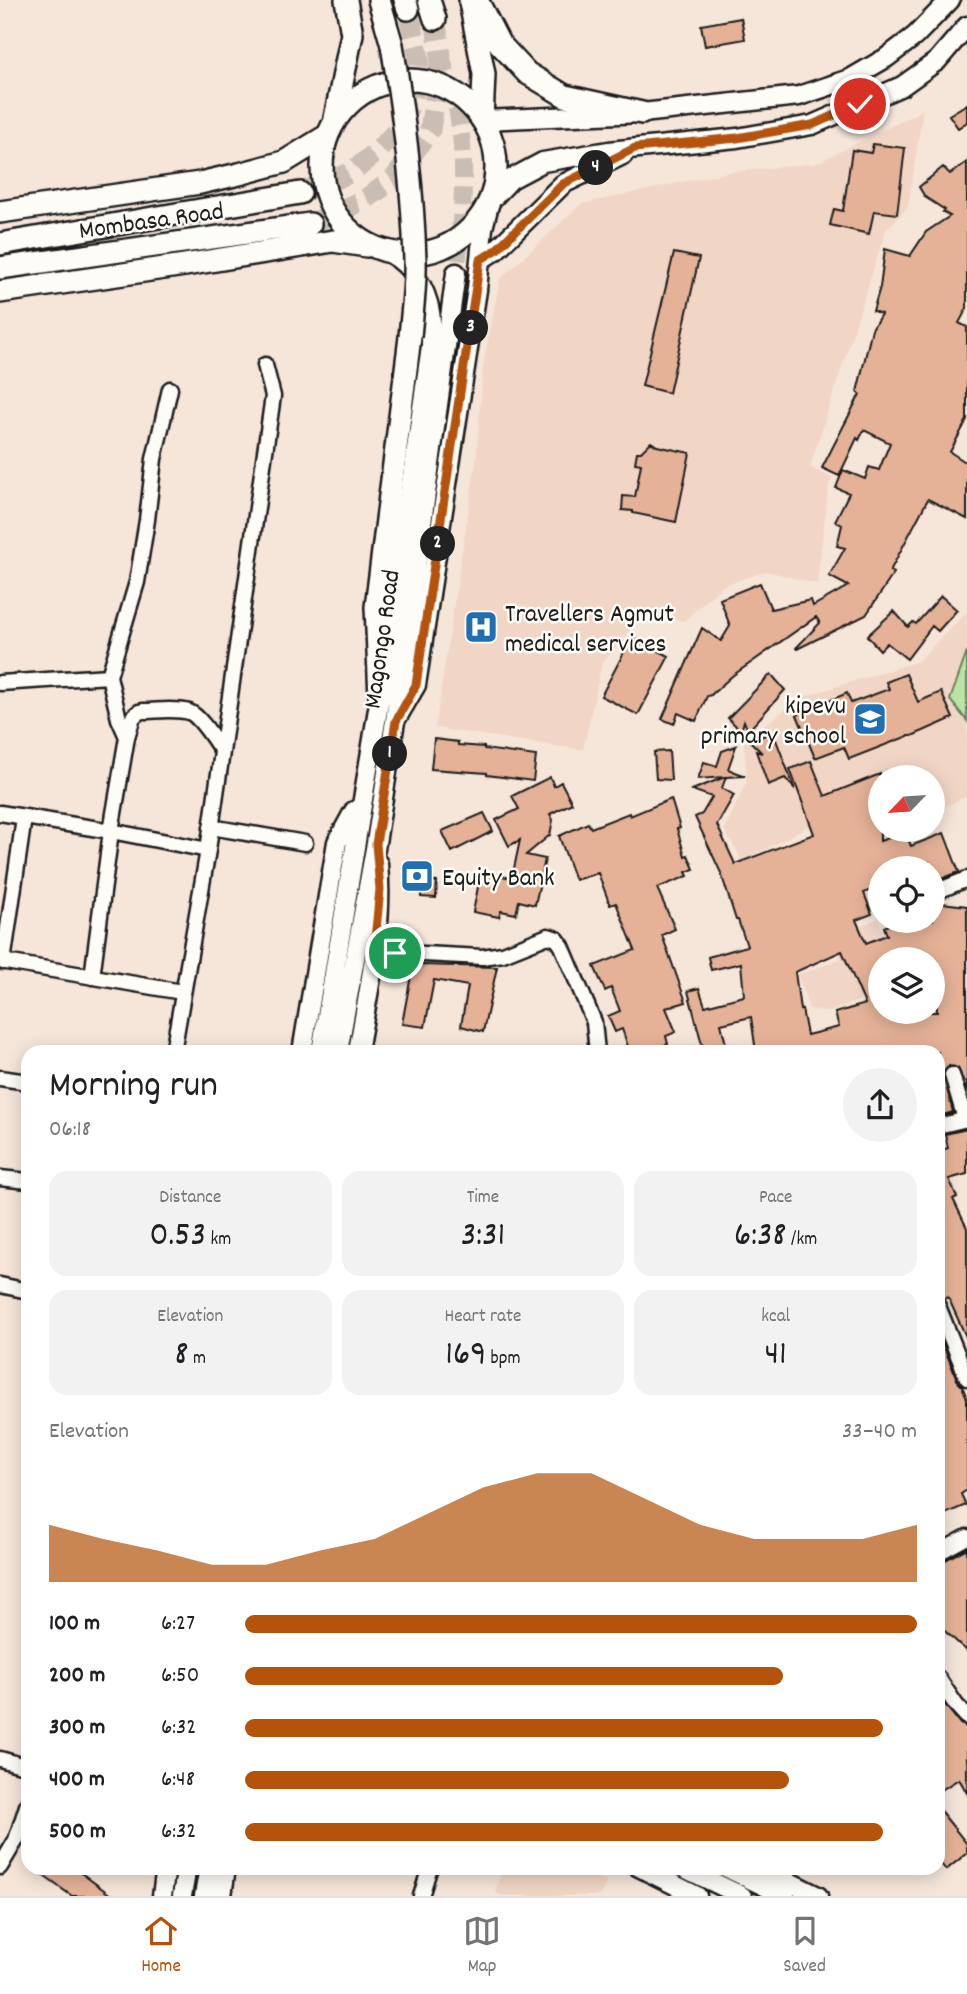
<!DOCTYPE html>
<html lang="en">
<head>
<meta charset="utf-8">
<style>
	body { margin:0; font-family:Dekko,sans-serif; background:#f2f2f2; color:#202124; height:100vh; display:flex; flex-direction:column; font-size:26px; white-space:nowrap }
	* { box-sizing:border-box; margin:0 }
	p { font-size:23px; color:#757577 }
	.icon { flex:none; width:38px; height:38px; fill:none; stroke:currentColor; stroke-width:2; stroke-linecap:round; stroke-linejoin:round }
	.map { position:relative; flex:1; overflow:hidden }
	.panel { position:absolute; left:21px; top:1045px; width:924px; height:830px; display:flex; flex-direction:column; background:#fff; border-radius:21px; box-shadow:0 4px 18px #0003 }
	.panel>* { flex:none }
	.needle { width:46px; rotate:245deg }
	.fabs { position:absolute; left:868px; top:765px; display:grid; gap:14px }
	.fabs a { display:grid; place-items:center; width:77px; height:77px; border-radius:50%; background:#fff; box-shadow:0 4px 18px #0003; font-size:35px }
	.pin { position:absolute; display:grid; place-items:center; width:60px; height:60px; color:#fff; margin:-30px; border:4px solid #fff; border-radius:50%; box-shadow:0 2px 7px #0007 }
	.km { position:absolute; width:35px; height:35px; margin:-18px; border-radius:50%; background:#222; color:#fff; font-size:19px; line-height:35px; text-align:center }
	.round { display:grid; place-items:center; flex:none; width:74px; height:74px; border-radius:37px; background:#f2f2f2 }
	.overview { display:flex; align-items:center; justify-content:space-between; height:119px; padding:0 28px }
	h1 { font-size:38px; font-weight:600; line-height:52px }
	.stats { display:grid; grid-template-columns:repeat(3,1fr); gap:10px; height:119px; padding:7px 28px }
	.stats div { display:grid; align-content:center; border-radius:18px; background:#f2f2f2; text-align:center }
	.stats b { font-size:35px; font-weight:600 }
	.stats small { font-size:19px; font-weight:400 }
	.stats p { font-size:19px }
	.chart { height:196px; padding:14px 28px }
	.chart p { display:flex; justify-content:space-between }
	.chart svg { width:100%; height:126px; margin-top:7px; fill:#b45309; opacity:.7 }
	ul { padding:0 28px; list-style:none; font-size:23px }
	li { display:grid; grid-template-columns:112px 84px 1fr; align-items:center; height:52px }
	li i { height:18px; border-radius:9px; background:#b45309 }
	.dock { display:flex; justify-content:space-around; align-items:center; height:98px; border-top:2px solid #e0e0e0; background:#fff; font-size:19px; color:#757577 }
	.dock a { display:grid; justify-items:center; gap:4px }
	.dock .active { color:#b45309 }
	.map>svg:first-child { display:block }
	.built { fill:#f1d6c6 }
	.green { fill:#b9e4a1; stroke:#6a805e; stroke-width:2 }
	.building { fill:#e5b297; stroke:#1c1c1c; stroke-width:2; fill-rule:evenodd }
	.lines { fill:none; stroke-linecap:round; stroke-linejoin:round }
	.major-tunnel { stroke:#cabeb4; stroke-width:18; stroke-dasharray:18 9; stroke-linecap:butt }
	.highway-tunnel { stroke:#cabeb4; stroke-width:21; stroke-dasharray:21 10; stroke-linecap:butt }
	.minor-casing { stroke:#1c1c1c; stroke-width:19 }
	.major-casing { stroke:#1c1c1c; stroke-width:23 }
	.highway-casing { stroke:#1c1c1c; stroke-width:26 }
	.minor { stroke:#fdfcf7; stroke-width:14 }
	.major { stroke:#fdfcf7; stroke-width:18 }
	.highway { stroke:#fdfcf7; stroke-width:21 }
	.highway-bridge-casing { stroke:#1c1c1c; stroke-width:26; stroke-linecap:butt }
	.highway-bridge { stroke:#fdfcf7; stroke-width:21 }
	.route-casing { stroke:#fff; stroke-width:14 }
	.route { stroke:#b45309; stroke-width:9 }
	.labels { text-anchor:middle; stroke-width:5; stroke-linejoin:round; paint-order:stroke }
	.street-label { font-size:26px; fill:#1c1c1c; stroke:#fdfcf7 }
	.poi-label { font-size:26px; fill:#1c1c1c; stroke:#fdfcf7; text-anchor:start }
</style>
</head>
<body>
<div class="map">
<svg width="967" height="1896" viewBox="0 0 967 1896">
	<rect width="100%" height="100%" fill="#f6e6da"/>
	<filter id="ink" filterUnits="userSpaceOnUse"><feTurbulence type="fractalNoise" baseFrequency=".0143" numOctaves="2"/><feDisplacementMap in="SourceGraphic" scale="14" xChannelSelector="R" yChannelSelector="G"/><feConvolveMatrix kernelMatrix="1 2 1 2 8 2 1 2 1" color-interpolation-filters="sRGB"/></filter>
	<g filter="url(#ink)">
		<path class="built" d="M 923,110 L 908,207 L 886,230 L 810,467 L 833,479 L 829,484 L 817,584 L 766,571 L 722,586 L 684,621 L 644,614 L 602,663 L 583,750 L 435,728 L 476,460 L 483,366 L 500,279 L 581,204 L 729,172 L 817,163 Z
			M 967,611 L 967,796 L 933,812 L 933,777 L 880,777 L 880,830 L 890,830 L 869,833 L 833,813 L 766,849 L 740,861 L 739,855 L 724,830 L 747,781 L 744,741 L 800,698 L 918,661 Z
			M 878,919 L 893,959 L 880,959 L 880,992 L 829,1012 L 809,1009 L 798,975 L 840,959 L 835,936 Z
			M 503,1867 L 573,1867 L 607,1881 L 600,1896 L 502,1896 L 495,1892 Z"/>
		<path class="green" d="M 967,652 L 967,721 L 950,700 Z"/>
		<path class="building" d="M 741,18 L 745,39 L 705,46 L 701,25 Z
			M 967,104 L 967,122 L 958,128 L 949,115 Z
			M 873,144 L 905,148 L 897,214 L 874,211 L 869,234 L 830,225 L 834,209 L 843,211 L 852,150 L 871,153 Z
			M 967,162 L 967,308 L 959,323 L 967,327 L 967,420 L 950,452 L 967,463 L 967,519 L 928,499 L 890,571 L 894,573 L 866,615 L 797,649 L 796,648 L 820,623 L 816,617 L 732,676 L 711,695 L 707,696 L 696,721 L 678,713 L 674,724 L 662,719 L 702,628 L 721,641 L 730,626 L 720,599 L 760,583 L 771,609 L 811,600 L 813,606 L 848,586 L 829,576 L 845,548 L 837,546 L 842,525 L 835,521 L 849,493 L 836,488 L 843,470 L 865,479 L 869,467 L 879,470 L 890,443 L 864,430 L 859,440 L 857,438 L 839,476 L 822,468 L 860,394 L 857,392 L 872,329 L 881,314 L 873,311 L 880,287 L 885,249 L 910,256 L 926,232 L 950,216 L 943,212 L 945,210 L 925,197 L 919,187 L 943,167 L 950,174 Z
			M 674,253 L 699,258 L 669,393 L 642,386 Z
			M 651,442 L 657,446 L 690,453 L 676,522 L 633,513 L 633,511 L 622,510 L 623,496 L 635,497 L 641,464 L 635,463 L 637,452 L 641,452 Z
			M 941,596 L 957,610 L 938,631 L 932,626 L 907,659 L 887,643 L 880,650 L 867,636 L 894,611 L 908,627 L 913,622 L 916,624 Z
			M 632,637 L 669,656 L 638,715 L 601,696 Z
			M 771,674 L 785,690 L 748,731 L 744,721 L 741,731 L 728,718 Z
			M 906,674 L 918,702 L 941,692 L 953,718 L 912,736 L 908,736 L 849,759 L 844,747 L 815,758 L 797,715 L 847,693 L 851,703 L 889,689 L 886,682 Z
			M 773,732 L 794,787 L 794,788 L 785,778 L 768,785 L 756,751 L 762,753 L 750,741 Z
			M 434,739 L 458,742 L 458,745 L 484,747 L 484,749 L 536,756 L 533,781 L 487,775 L 487,773 L 431,769 Z
			M 736,746 L 728,769 L 745,776 L 726,777 L 722,788 L 734,795 L 717,825 L 735,864 L 814,834 L 790,769 L 811,761 L 825,796 L 880,774 L 880,841 L 905,832 L 911,846 L 944,833 L 959,872 L 936,881 L 933,868 L 931,868 L 929,862 L 913,868 L 880,868 L 880,886 L 864,893 L 872,914 L 856,920 L 866,943 L 887,935 L 884,927 L 899,920 L 933,920 L 933,902 L 967,906 L 967,1092 L 958,1068 L 949,1066 L 943,1073 L 953,1112 L 940,1116 L 940,1113 L 938,1113 L 938,1052 L 756,1052 L 751,1017 L 721,1024 L 728,1052 L 704,1052 L 688,991 L 699,988 L 705,1006 L 744,996 L 741,963 L 711,970 L 708,957 L 747,946 L 738,920 L 736,920 L 721,873 L 695,817 L 702,814 L 712,797 L 692,790 L 725,777 L 698,779 L 704,762 L 717,766 L 722,751 ZM 842,951 L 865,1004 L 835,1013 L 839,1027 L 807,1035 L 802,1009 L 800,1010 L 795,972 ZM 880,959 L 933,959 L 933,973 L 935,973 L 937,1012 L 880,1012 L 872,989 L 880,985 Z
			M 669,751 L 671,780 L 656,779 L 654,752 Z
			M 550,777 L 554,786 L 561,782 L 572,803 L 550,814 L 553,820 L 550,835 L 526,855 L 545,859 L 535,905 L 519,901 L 516,914 L 501,911 L 499,917 L 473,912 L 481,872 L 512,878 L 520,840 L 509,846 L 496,820 L 519,809 L 512,796 Z
			M 671,799 L 680,828 L 677,829 L 685,856 L 688,855 L 694,869 L 686,872 L 688,876 L 657,888 L 675,929 L 662,935 L 686,1002 L 666,1008 L 676,1032 L 666,1036 L 668,1044 L 643,1052 L 630,1052 L 622,1029 L 615,1032 L 608,1016 L 620,1011 L 611,988 L 605,991 L 594,966 L 635,950 L 616,903 L 610,905 L 598,873 L 575,880 L 559,836 L 588,823 L 591,828 L 629,813 L 630,816 Z
			M 484,813 L 493,831 L 452,852 L 442,831 Z
			M 421,881 L 437,882 L 436,898 L 421,897 Z
			M 420,965 L 497,967 L 483,1032 L 461,1026 L 468,986 L 434,980 L 425,1027 L 402,1024 L 412,970 Z
			M 967,1129 L 967,1174 L 949,1179 L 957,1197 L 953,1199 L 967,1228 L 967,1339 L 948,1297 L 944,1299 L 938,1297 L 938,1151 L 948,1148 L 945,1134 Z
			M 938,1332 L 958,1382 L 962,1386 L 967,1398 L 967,1490 L 961,1494 L 966,1505 L 938,1517 Z
			M 967,1548 L 967,1651 L 938,1625 L 938,1564 Z
			M 938,1695 L 960,1724 L 967,1727 L 967,1793 L 959,1779 L 938,1792 Z
			M 938,1808 L 967,1844 L 967,1853 L 946,1870 L 938,1860 Z
			M 31,1867 L 73,1867 L 112,1896 L 72,1896 Z"/>
		<g class="lines">
			<path class="major-tunnel" d="M 441,56 C 446,73 453,91 457,109 C 468,164 462,218 456,273"/>
			<path class="highway-tunnel" d="M 300,193 L 352,172 L 379,150 L 395,133 L 412,101 L 419,58 L 408,9
				M 310,224 L 364,200 L 394,179 L 430,130 L 441,56 L 435,19"/>
			<defs>
				<path id="minor" d="M 0,683 L 109,676
					M 127,737 L 119,719 L 109,676 L 137,582 L 147,520 L 154,459 L 170,389
					M 0,813 L 111,831 L 208,850
					M 211,827 L 305,843
					M 933,893 L 967,879
					M 374,950 L 385,952 L 482,957 L 503,954 L 548,936 L 557,939 L 562,946 L 594,1022 L 597,1052
					M 0,961 L 182,992
					M 3,962 L 24,818
					M 92,977 L 111,831 L 127,737 L 133,717 L 139,712 L 143,711 C 157,711 175,708 189,712 C 200,716 215,741 222,751
					M 173,1052 L 208,850 L 273,396 L 265,365
					M 952,1075 L 965,1119
					M 0,1078 L 28,1082
					M 938,1126 L 967,1119
					M 0,1178 L 28,1181
					M 0,1285 L 28,1291
					M 938,1306 L 967,1378
					M 938,1553 L 967,1537
					M 938,1678 L 956,1705 L 967,1717
					M 0,1759 L 28,1767
					M 0,1867 L 16,1840 L 28,1803
					M 421,1896 L 430,1867"/>
				<path id="major" d="M 482,120 L 642,113 L 799,96 L 850,79 L 886,58 L 915,36 L 950,0
					M 480,260 L 496,250 L 563,184 L 623,155
					M 395,721 L 416,685 L 477,290 L 483,228 L 490,201 L 511,179 L 543,162 L 609,151 L 737,138 L 812,125 L 902,86 L 937,61 L 967,26
					M 302,1052 L 337,842 L 354,811
					M 321,1052 L 380,697 L 431,346 C 431,336 432,323 430,312 C 426,288 412,266 391,254
					M 338,1052 L 376,843 L 395,721 L 456,273
					M 358,1052 C 368,991 384,926 378,864
					M 639,1867 L 697,1896
					M 682,1867 L 742,1896
					M 725,1867 L 785,1896
					M 759,1867 L 818,1896
					M 162,1896 L 166,1867
					M 182,1896 L 187,1867
					M 204,1896 L 209,1867
					M 222,1896 L 226,1867"/>
				<path id="highway" d="M 379,0 L 392,45
					M 405,0 L 408,9
					M 429,0 L 435,19
					M 477,0 L 499,43 L 527,73 L 565,96 L 642,113
					M 470,2 L 484,74 L 482,120
					M322 167a87 87 0 1 1 174 0a87 87 0 1 1-174 0Z
					M 335,118 L 352,34 L 346,0
					M 0,212 L 200,183 L 239,174 L 284,162 L 328,135
					M 0,244 L 300,193
					M 0,268 L 310,224
					M 0,292 L 185,265 L 333,241 L 367,246
					M 380,697 L 376,607 L 410,337"/>
			</defs>
			<use href="#minor" class="minor-casing"/>
			<use href="#major" class="major-casing"/>
			<use href="#highway" class="highway-casing"/>
			<use href="#minor" class="minor"/>
			<use href="#major" class="major"/>
			<use href="#highway" class="highway"/>
			<defs>
				<path id="highway-bridge" d="M 392,45 C 404,116 413,188 415,261 C 416,286 412,312 410,337"/>
			</defs>
			<use href="#highway-bridge" class="highway-bridge-casing"/>
			<use href="#highway-bridge" class="highway-bridge"/>
		</g>
	</g>
	<g class="lines" filter="url(#ink)">
		<defs>
			<path id="route" d="M 395,953 L 374,950 L 380,889 L 376,844 L 396,721 L 416,685 L 480,260 L 496,250 L 563,184 L 635,148 L 737,138 L 812,125 L 860,104"/>
		</defs>
		<use href="#route" class="route-casing"/>
		<use href="#route" class="route"/>
	</g>
	<defs>
		<symbol id="hospital-square" viewBox="-11 -11 22 22"><rect x="-9" y="-9" width="18" height="18" rx="4" fill="#1f6fb2" stroke="#fdfcf7"/><path d="M-5-5h3v3.5h4V-5h3V5h-3V1.5h-4V5h-3Z" fill="#fff"/></symbol>
		<symbol id="school-square" viewBox="-11 -11 22 22"><rect x="-9" y="-9" width="18" height="18" rx="4" fill="#1f6fb2" stroke="#fdfcf7"/><path d="M0-5L7-2L0 1L-7-2ZM-4 1L0 2.5L4 1V4Q0 6-4 4Z" fill="#fff"/></symbol>
		<symbol id="bank-square" viewBox="-11 -11 22 22"><rect x="-9" y="-9" width="18" height="18" rx="4" fill="#1f6fb2" stroke="#fdfcf7"/><path d="M-6-4H6V4H-6ZM0-2.3a2.3 2.3 0 1 0 0 4.6a2.3 2.3 0 1 0 0-4.6Z" fill="#fff"/></symbol>
	</defs>
	<g fill-rule="evenodd">
		<use href="#hospital-square" x="462" y="608" width="38" height="38"/>
		<use href="#school-square" x="851" y="700" width="38" height="38"/>
		<use href="#bank-square" x="398" y="857" width="38" height="38"/>
	</g>
	<g class="labels">
		<g class="street-label">
			<text transform="translate(151 219) rotate(-8)" y="9">Mombasa Road</text>
			<text transform="translate(380 639) rotate(-82)" y="9">Magongo Road</text>
		</g>
		<g class="poi-label">
			<text x="505" y="621">Travellers Agmut<tspan x="505" dy="30">medical services</tspan></text>
			<text x="846" y="713" text-anchor="end">kipevu<tspan x="846" dy="30">primary school</tspan></text>
			<text x="442" y="885">Equity Bank</text>
		</g>
	</g>
</svg>
<div class="fabs">
<a><svg class="needle" viewBox="-14 -14 28 28"><path d="M0-13l5 13h-10z" fill="#e53935"/><path d="M0 13l5-13h-10z" fill="#757577"/></svg></a>
<a><svg class="icon" aria-label="locate" viewBox="0 0 24 24"><circle cx="12" cy="12" r="6"/><path d="M12 2v4M12 18v4M2 12h4M18 12h4"/></svg></a>
<a><svg class="icon" aria-label="layers" viewBox="0 0 24 24"><path d="M12 4l9 5-9 5-9-5zM3 14l9 5 9-5"/></svg></a>
</div>
<div class="pin" style="left:395px;top:953px;background:#1e9e55"><svg class="icon" aria-label="arrive" viewBox="0 0 24 24"><path d="M6 21V4h12l-3 4 3 4H6"/></svg></div>
<div class="pin" style="left:860px;top:104px;background:#d93025"><svg class="icon" aria-label="check" viewBox="0 0 24 24"><path d="M5 12l5 5 9-10"/></svg></div>
<b class="km" style="left:390px;top:754px">1</b>
<b class="km" style="left:438px;top:544px">2</b>
<b class="km" style="left:471px;top:328px">3</b>
<b class="km" style="left:596px;top:168px">4</b>
<section class="panel">
<div class="overview"><div><h1>Morning run</h1><p>06:18</p></div><a class="round"><svg class="icon" aria-label="share" viewBox="0 0 24 24"><path d="M12 15V3M7 8l5-5 5 5M5 13v7h14v-7"/></svg></a></div>
<div class="stats">
<div><p>Distance</p><b>0.53<small> km</small></b></div>
<div><p>Time</p><b>3:31</b></div>
<div><p>Pace</p><b>6:38<small> /km</small></b></div>
</div>
<div class="stats">
<div><p>Elevation</p><b>8<small> m</small></b></div>
<div><p>Heart rate</p><b>169<small> bpm</small></b></div>
<div><p>kcal</p><b>41</b></div>
</div>
<div class="chart"><p><span>Elevation</span>33–40 m</p>
<svg viewBox="0 0 160 44" preserveAspectRatio="none"><path d="M0 44V24L10 29L20 33L30 38L40 38L50 33L60 29L70 20L80 11L90 6L100 6L110 15L120 24L130 29L140 29L150 29L160 24V44z"/></svg>
</div>
<ul>
<li><b>100 m</b>6:27<i style="width:100%"></i></li>
<li><b>200 m</b>6:50<i style="width:80%"></i></li>
<li><b>300 m</b>6:32<i style="width:95%"></i></li>
<li><b>400 m</b>6:48<i style="width:81%"></i></li>
<li><b>500 m</b>6:32<i style="width:95%"></i></li>
</ul>
</section>
</div>
<nav class="dock">
<a class="active"><svg class="icon" aria-label="home" viewBox="0 0 24 24"><path d="M3 11l9-7 9 7M6 9v11h12V9"/></svg>Home</a>
<a><svg class="icon" aria-label="map" viewBox="0 0 24 24"><path d="M3 6l6-2 6 2 6-2v14l-6 2-6-2-6 2zM9 4v14M15 6v14"/></svg>Map</a>
<a><svg class="icon" aria-label="saved" viewBox="0 0 24 24"><path d="M7 4h10v16l-5-4-5 4z"/></svg>Saved</a>
</nav>
</body>
</html>
